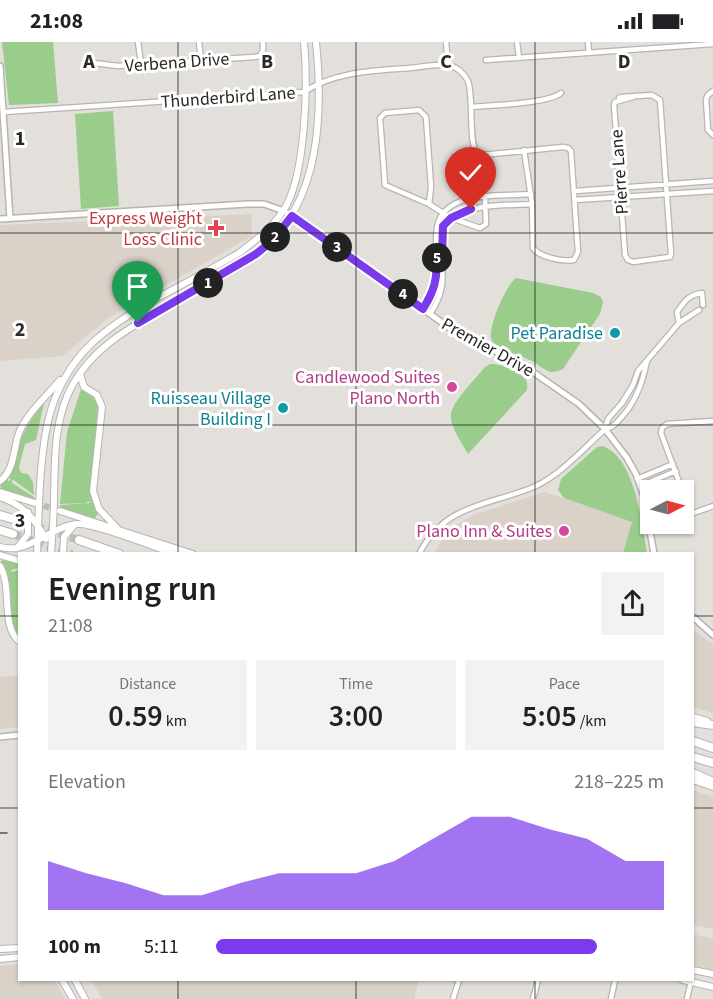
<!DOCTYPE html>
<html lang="en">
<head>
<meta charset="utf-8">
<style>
	body { margin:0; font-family:"Source Sans 3",sans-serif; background:#f2f2f2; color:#202124; height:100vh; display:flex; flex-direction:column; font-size:22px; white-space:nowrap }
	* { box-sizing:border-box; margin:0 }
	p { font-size:20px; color:#757577 }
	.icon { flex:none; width:33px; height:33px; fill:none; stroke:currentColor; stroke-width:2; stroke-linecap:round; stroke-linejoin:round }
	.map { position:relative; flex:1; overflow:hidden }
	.drawer { position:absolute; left:18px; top:510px; width:676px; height:429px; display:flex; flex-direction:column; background:#fff; border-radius:0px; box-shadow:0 2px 4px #0004 }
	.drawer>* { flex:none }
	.needle { width:39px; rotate:84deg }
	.fabs { position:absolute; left:640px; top:438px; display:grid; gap:12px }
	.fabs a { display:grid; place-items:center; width:54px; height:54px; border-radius:0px; background:#fff; box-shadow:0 2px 4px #0004; font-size:30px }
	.pin { position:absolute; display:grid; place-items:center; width:51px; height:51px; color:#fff; margin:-62px -26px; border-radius:50% 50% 50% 0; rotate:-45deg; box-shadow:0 0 6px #0007 }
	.pin .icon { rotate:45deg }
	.km { position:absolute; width:30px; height:30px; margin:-15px; border-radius:50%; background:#222; color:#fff; font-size:16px; line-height:30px; text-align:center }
	.round { display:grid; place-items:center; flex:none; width:63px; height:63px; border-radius:0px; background:#f2f2f2 }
	.headline { display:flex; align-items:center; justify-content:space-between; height:102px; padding:0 30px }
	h1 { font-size:33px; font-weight:600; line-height:45px }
	.figures { display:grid; grid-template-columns:repeat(3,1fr); gap:9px; height:102px; padding:6px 30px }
	.figures div { display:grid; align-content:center; border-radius:0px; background:#f2f2f2; text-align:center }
	.figures b { font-size:30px; font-weight:600 }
	.figures small { font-size:16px; font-weight:400 }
	.figures p { font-size:16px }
	.chart { height:168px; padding:12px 30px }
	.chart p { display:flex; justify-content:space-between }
	.chart svg { width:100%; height:108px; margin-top:6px; fill:#7c3aed; opacity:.7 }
	ul { padding:0 30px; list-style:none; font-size:20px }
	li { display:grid; grid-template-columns:96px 72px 1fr; align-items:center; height:45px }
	li i { height:15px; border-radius:8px; background:#7c3aed }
	.status { display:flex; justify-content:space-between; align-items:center; height:42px; padding:0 30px; background:#fff; direction:ltr }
	.status svg { height:16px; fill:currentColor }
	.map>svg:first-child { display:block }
	.built { fill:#dad1c8 }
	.green { fill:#9acd8b }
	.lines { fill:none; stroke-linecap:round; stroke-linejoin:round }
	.secondary-tunnel { stroke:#bebbb8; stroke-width:6; stroke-dasharray:6 3; stroke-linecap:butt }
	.motorway-tunnel { stroke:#bebbb8; stroke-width:8; stroke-dasharray:8 4; stroke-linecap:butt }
	.minor-casing { stroke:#b7b4b1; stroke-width:7 }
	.tertiary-casing { stroke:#b7b4b1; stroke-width:8 }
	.secondary-casing { stroke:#b7b4b1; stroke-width:8 }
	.motorway-casing { stroke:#b7b4b1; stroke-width:10 }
	.minor { stroke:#fff; stroke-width:4.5 }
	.tertiary { stroke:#fff; stroke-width:5 }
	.secondary { stroke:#fff; stroke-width:6 }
	.motorway { stroke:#fff; stroke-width:8 }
	.tram { stroke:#545351; stroke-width:1.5 }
	.route-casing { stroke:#fff; stroke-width:12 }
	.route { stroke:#7c3aed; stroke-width:8 }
	.grid { fill:none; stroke:#2a2928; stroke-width:1.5; stroke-opacity:0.55 }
	.health-dot { fill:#e0444e; stroke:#fff; stroke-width:2 }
	.culture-dot { fill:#0f9aa8; stroke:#fff; stroke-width:2 }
	.hotel-dot { fill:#d1479c; stroke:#fff; stroke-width:2 }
	.labels { text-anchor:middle; stroke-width:6; stroke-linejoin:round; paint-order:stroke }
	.street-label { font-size:18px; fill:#2a2928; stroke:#fff }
	.health-label { font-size:18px; fill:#be3a42; stroke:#fff; text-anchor:end }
	.culture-label { font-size:18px; fill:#0d838f; stroke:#fff; text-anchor:end }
	.hotel-label { font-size:18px; fill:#b23c85; stroke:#fff; text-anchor:end }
	.grid-label { font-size:20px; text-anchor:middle; font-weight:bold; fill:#2a2928; stroke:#fff; stroke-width:6; stroke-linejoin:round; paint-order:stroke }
</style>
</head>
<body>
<div class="status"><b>21:08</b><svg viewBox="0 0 49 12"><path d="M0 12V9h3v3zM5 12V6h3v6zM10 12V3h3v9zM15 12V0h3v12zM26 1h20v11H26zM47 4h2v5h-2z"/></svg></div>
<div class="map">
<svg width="713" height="957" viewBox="0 0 713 957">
	<rect width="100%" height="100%" fill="#e3e0dc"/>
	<path class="built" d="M 251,172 L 252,194 L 110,275 L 62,314 L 0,319 L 0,183 Z
		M 545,450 L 633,480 L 623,511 L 433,512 L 449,487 L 473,473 Z
		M 693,588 L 713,602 L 713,671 L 693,665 Z
		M 19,633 L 19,685 L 0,687 L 0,635 Z
		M 693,748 L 713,755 L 713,887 L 693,883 Z
		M 693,892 L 713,897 L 713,928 L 693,923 Z
		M 19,922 L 20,938 L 51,938 L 56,941 L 65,957 L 0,957 L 0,924 Z
		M 91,938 L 419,938 L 414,957 L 102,957 Z"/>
	<path class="green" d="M 2,0 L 53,0 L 58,61 L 9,63 Z
		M 113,69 L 119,164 L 81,167 L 75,72 Z
		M 516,236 L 593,251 L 601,255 L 603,260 L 600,272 L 563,327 C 559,329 554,330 550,330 C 544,328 539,323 534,320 C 523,314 498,307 492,299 C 486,288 506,243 516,236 Z
		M 490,322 C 499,321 521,330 526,338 C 528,342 527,344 527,348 L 468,412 C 463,402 449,384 451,372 C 452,360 477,335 485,325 Z
		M 81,347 L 93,355 L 98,365 L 90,446 L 92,459 L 98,472 L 94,477 L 60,466 L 60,463 L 90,461 L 89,459 L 86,461 L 60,462 L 67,390 Z
		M 44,361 L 36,398 L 25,402 L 19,425 L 21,431 L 28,432 L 33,440 L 34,453 L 15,439 L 12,438 L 12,441 L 34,455 L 34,457 L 1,447 L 0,441 L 7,436 L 8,439 L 11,438 L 8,435 C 18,403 22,387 44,361 Z
		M 602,404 C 635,414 642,482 647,511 L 623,511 L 632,480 L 564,456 L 558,448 L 561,437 L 597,405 Z
		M 4,516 L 19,521 L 19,526 L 11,528 L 12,530 L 19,528 L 19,596 C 4,574 18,543 1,520 Z"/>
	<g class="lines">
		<path class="secondary-tunnel" d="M 35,461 L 57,468"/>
		<path class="motorway-tunnel" d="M 13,477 L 79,498
			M 13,492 L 72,512"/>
		<defs>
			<path id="minor" d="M 138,0 L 141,22
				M 199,0 L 201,19
				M 446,0 L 448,23
				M 517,0 L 519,16
				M 588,0 L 589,11
				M 486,18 L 713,2
				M 94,21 L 118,24 L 254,15 L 260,14 L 263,8 L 263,0
				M 713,49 L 708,53 L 706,57 L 708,88 L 713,93
				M 633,55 L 615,60 L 614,63 L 625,213 L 628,218 L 633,220 L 670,215 L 671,212 L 660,58 L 652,53 L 622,55 L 619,56 L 633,55
				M 472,65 C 492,63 547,62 561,51
				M 4,70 L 304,50 C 335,29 375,29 410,26 C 422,25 435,22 447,23 C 456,24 464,31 468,39 C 474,56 468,101 477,111 L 482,113 L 563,105 L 568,106 L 571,109 L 578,210 L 574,218 C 563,220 539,215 533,206 L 532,162 L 524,108
				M 575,149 L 713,139
				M 575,158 L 713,149
				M 429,162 L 431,145 L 426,75 L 419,68 L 385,71 L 380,76 L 385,143 L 429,162 L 451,176 L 480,186 L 486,182 L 485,156
				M 423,267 C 430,256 437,246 437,233 C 439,204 425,173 461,159 C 479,152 511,154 531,152
				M 430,272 C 453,239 436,218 443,184 C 467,160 501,164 532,162
				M 679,281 L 677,270 C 685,259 688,253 702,251 L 703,263
				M 605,387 L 608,377 L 622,361 L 633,343 L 638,329 L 679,281 L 699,268
				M 637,437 L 673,422
				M 640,444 L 676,429
				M 682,448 L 661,391 L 662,386 L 667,382 L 713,379
				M 684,455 L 688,473 L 713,464
				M 419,512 C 443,465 482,464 526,448 C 557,437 578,412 602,390 C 606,387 610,386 614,383 C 619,379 625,371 629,366 C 639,351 643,337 647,319
				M 453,957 L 459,938
				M 533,957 L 538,938
				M 611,957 L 615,938
				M 687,957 L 691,939"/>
			<path id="tertiary" d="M 0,24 L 10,176
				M 0,177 L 248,162 L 264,162 L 284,169 L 311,186 L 455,290 L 520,321 L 579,362 L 605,387 L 627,416 L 636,432 L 644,454 L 654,512
				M 693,575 L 713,593
				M 0,695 L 20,693"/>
			<path id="secondary" d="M 80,332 L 84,345 L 97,353 L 102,365 L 93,449 L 99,467 L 118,487
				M 0,439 C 15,428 13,407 19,391 C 27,371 46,355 60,338
				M 0,450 L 35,461
				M 0,455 C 24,463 34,476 46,497
				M 60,469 L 193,512
				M 0,505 C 30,513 49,484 78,482 C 96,481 154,505 175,512
				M 17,506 L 28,492 L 28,470
				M 37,512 C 39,470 39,415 49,375 C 66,312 105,286 159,255 C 186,241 213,226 239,211 C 255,199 272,186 283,169 C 306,136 308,41 304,0
				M 51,512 C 52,493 54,475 54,457 C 55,418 53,378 73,342 C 92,309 122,290 154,272 C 190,251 231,233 263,207 C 321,158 323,70 316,0
				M 63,512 L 64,495 L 74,483
				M 0,513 L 20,519
				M 0,524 C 13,546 0,585 20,600
				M 693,675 L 707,679
				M 693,738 L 713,745
				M 0,907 L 20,906
				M 0,917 L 20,915
				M 693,928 L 713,932
				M 62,938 L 73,957
				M 75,938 L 85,957
				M 683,938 L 713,945"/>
			<path id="motorway" d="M 0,473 L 13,477
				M 0,488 L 13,492
				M 79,498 L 119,512
				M 693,680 L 713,683
				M 693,699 L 713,706
				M 693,715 L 713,721
				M 693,731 L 713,740"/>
		</defs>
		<use href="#minor" class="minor-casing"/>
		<use href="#tertiary" class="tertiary-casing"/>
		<use href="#secondary" class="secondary-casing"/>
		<use href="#motorway" class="motorway-casing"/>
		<use href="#minor" class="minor"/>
		<use href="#tertiary" class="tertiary"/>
		<use href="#secondary" class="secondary"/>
		<use href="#motorway" class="motorway"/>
		<path class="tram" d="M 0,791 L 7,791"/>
	</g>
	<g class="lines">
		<defs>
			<path id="route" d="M 138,281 L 256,212 L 272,199 L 292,174 L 423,267 C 434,249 438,237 436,216 L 442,215 L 443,184 L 451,176 L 471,167"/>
		</defs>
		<use href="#route" class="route-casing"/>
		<use href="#route" class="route"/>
	</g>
	<path class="grid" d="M 178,0 L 178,512M 356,0 L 356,512M 535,0 L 535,512M 0,191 L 713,191M 0,383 L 713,383M 0,574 L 20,574M 693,574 L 713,574M 0,766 L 20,766M 693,766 L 713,766M 178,938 L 178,957M 356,938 L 356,957M 535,938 L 535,957"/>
	<path class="health-dot" d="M213 177h6v6h6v6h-6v6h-6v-6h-6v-6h6z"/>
	<g class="culture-dot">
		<circle cx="615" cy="291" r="6"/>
		<circle cx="283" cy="366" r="6"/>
	</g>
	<g class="hotel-dot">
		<circle cx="452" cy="345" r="6"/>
		<circle cx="564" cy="489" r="6"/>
	</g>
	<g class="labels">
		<g class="street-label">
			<text transform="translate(177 20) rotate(-4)" y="6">Verbena Drive</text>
			<text transform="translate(228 55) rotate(-4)" y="6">Thunderbird Lane</text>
			<text transform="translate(619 130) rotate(-94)" y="6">Pierre Lane</text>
			<text transform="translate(488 305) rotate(29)" y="6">Premier Drive</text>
		</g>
		<g class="health-label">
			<text x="202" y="182">Express Weight<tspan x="202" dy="21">Loss Clinic</tspan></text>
		</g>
		<g class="culture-label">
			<text x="603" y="297">Pet Paradise</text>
			<text x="271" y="362">Ruisseau Village<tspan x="271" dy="21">Building I</tspan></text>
		</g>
		<g class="hotel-label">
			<text x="440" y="341">Candlewood Suites<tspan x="440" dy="21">Plano North</tspan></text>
			<text x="552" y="495">Plano Inn &amp; Suites</text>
		</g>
	</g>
	<g class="grid-label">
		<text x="89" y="26">A</text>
		<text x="267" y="26">B</text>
		<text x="446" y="26">C</text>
		<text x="624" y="26">D</text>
		<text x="20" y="103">1</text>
		<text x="20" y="294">2</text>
		<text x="20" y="485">3</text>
	</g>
</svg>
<div class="fabs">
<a><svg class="needle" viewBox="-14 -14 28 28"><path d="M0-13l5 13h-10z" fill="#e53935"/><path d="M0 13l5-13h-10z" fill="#757577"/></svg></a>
</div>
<div class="pin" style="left:138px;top:281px;background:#1e9e55"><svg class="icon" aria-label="arrive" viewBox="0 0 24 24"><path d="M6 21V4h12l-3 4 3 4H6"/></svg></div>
<div class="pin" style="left:471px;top:167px;background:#d93025"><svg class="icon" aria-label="check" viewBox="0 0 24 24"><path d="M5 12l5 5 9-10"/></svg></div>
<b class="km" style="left:208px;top:241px">1</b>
<b class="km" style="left:275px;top:195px">2</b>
<b class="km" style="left:337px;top:205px">3</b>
<b class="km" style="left:403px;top:252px">4</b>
<b class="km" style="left:437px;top:216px">5</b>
<section class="drawer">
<div class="headline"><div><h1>Evening run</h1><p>21:08</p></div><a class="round"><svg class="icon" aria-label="share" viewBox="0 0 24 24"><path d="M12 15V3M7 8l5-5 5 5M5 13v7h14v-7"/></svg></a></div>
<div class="figures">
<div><p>Distance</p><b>0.59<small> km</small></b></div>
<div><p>Time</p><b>3:00</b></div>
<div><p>Pace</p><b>5:05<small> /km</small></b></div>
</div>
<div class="chart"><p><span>Elevation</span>218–225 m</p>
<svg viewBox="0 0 160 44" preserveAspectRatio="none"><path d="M0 44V24L10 29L20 33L30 38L40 38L50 33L60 29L70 29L80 29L90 24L100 15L110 6L120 6L130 11L140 15L150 24L160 24V44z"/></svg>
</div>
<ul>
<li><b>100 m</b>5:11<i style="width:85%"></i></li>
</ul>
</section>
</div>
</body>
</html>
